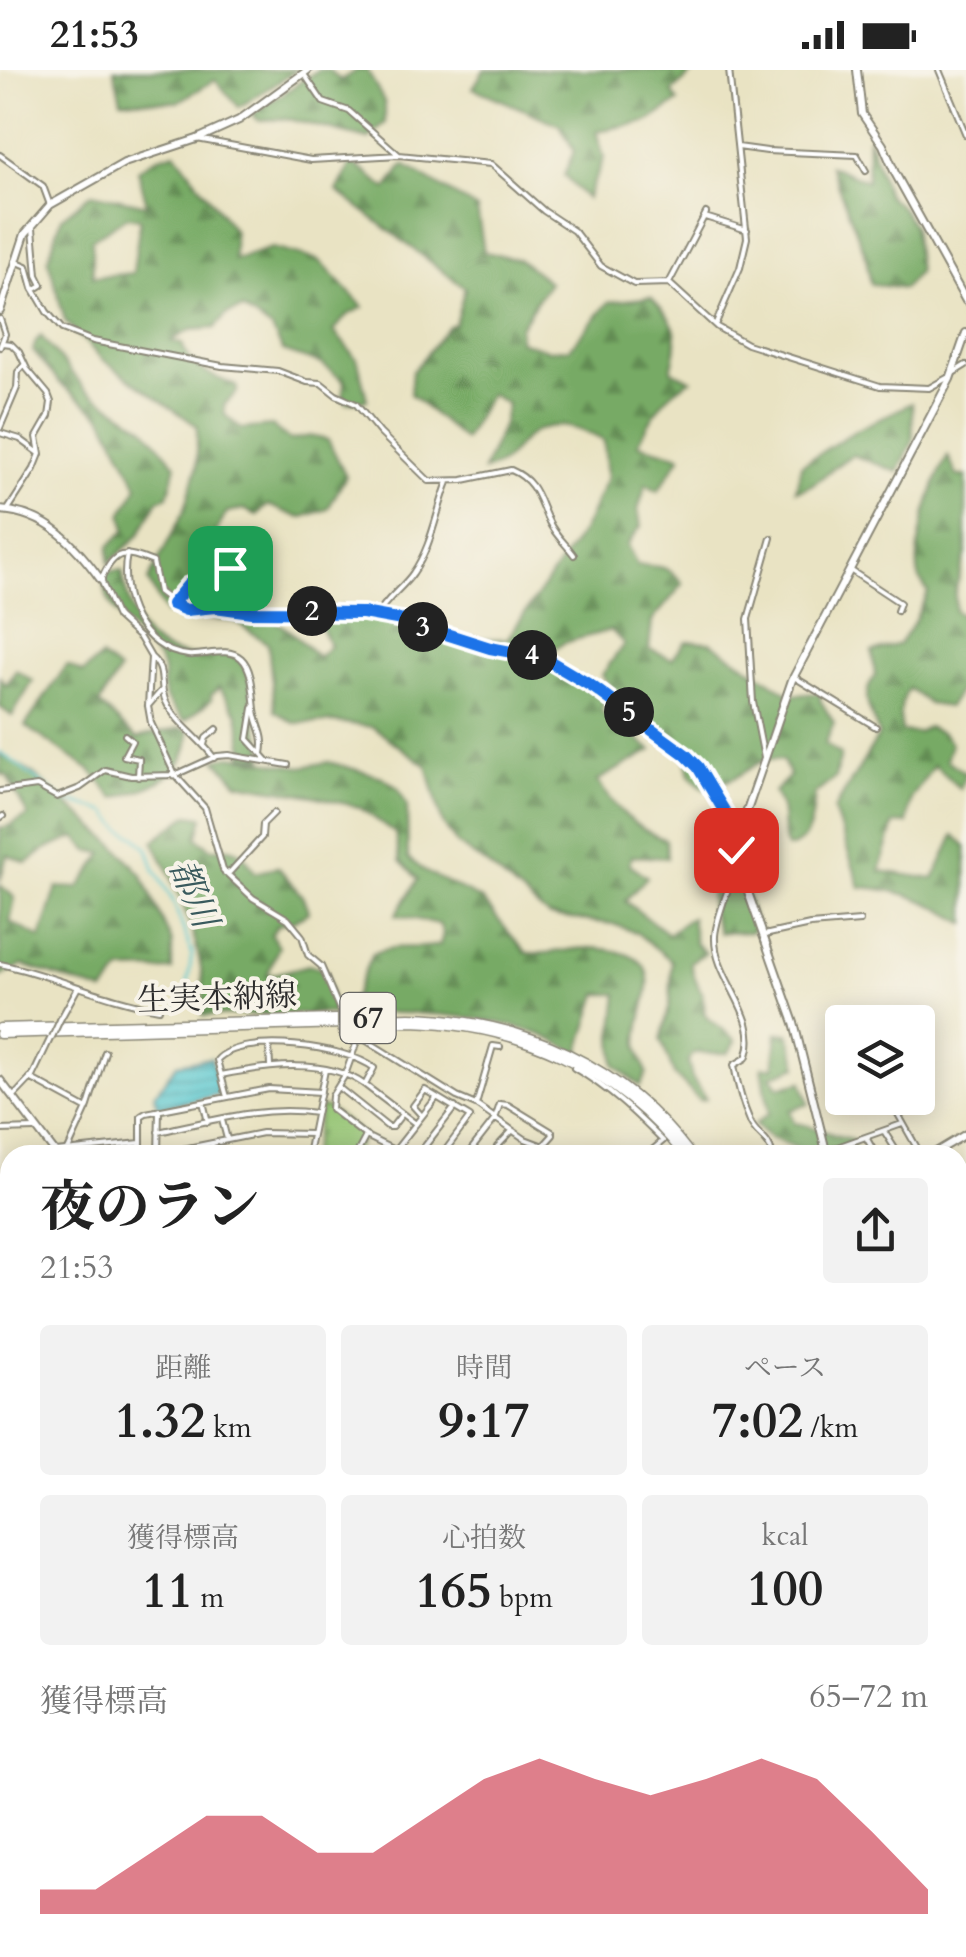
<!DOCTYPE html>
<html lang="ja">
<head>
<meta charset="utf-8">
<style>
	body { margin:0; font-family:Cardo,"Noto Serif JP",serif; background:#f2f2f2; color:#222; height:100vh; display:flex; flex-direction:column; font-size:38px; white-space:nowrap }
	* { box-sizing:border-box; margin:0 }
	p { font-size:32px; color:#767676 }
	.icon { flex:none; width:55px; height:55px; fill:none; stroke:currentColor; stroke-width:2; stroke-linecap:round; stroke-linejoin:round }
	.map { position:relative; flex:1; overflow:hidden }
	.details { position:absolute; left:0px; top:1075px; width:968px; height:812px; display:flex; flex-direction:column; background:#fff; border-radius:30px 30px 0 0; box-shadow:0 5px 25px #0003 }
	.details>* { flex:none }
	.controls { position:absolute; left:825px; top:935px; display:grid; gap:20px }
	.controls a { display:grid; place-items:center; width:110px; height:110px; border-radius:10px; background:#fff; box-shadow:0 5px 25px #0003; font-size:50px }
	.pin { position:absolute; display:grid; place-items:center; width:85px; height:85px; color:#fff; margin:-42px; border-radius:20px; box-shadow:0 5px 15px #0006 }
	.km { position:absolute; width:50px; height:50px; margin:-25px; border-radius:50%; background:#222; color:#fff; font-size:28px; line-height:50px; text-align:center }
	.round { display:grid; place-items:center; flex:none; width:105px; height:105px; border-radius:10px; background:#f2f2f2 }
	.summary { display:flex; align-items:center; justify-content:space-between; height:170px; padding:0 40px }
	h1 { font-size:55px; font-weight:700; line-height:75px }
	.figures { display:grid; grid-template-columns:repeat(3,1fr); gap:15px; height:170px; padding:10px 40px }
	.figures div { display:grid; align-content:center; border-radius:10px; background:#f2f2f2; text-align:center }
	.figures b { font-size:50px; font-weight:700 }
	.figures small { font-size:28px; font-weight:400 }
	.figures p { font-size:28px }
	.chart { height:280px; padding:20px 40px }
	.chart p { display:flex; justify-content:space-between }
	.chart svg { width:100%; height:180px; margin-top:10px; fill:#d1495b; opacity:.7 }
	.status { display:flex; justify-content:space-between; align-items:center; height:70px; padding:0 50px; background:#fff; direction:ltr }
	.status svg { height:28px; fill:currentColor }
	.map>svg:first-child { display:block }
	.forest { fill:url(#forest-firs); stroke:#516a48; stroke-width:2.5; fill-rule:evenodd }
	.park { fill:url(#park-tufts); stroke:#60784f; stroke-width:2.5 }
	.water { fill:url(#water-rules); stroke:#437a7e; stroke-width:2.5 }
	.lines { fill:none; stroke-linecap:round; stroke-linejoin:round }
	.stream { stroke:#5bc9d0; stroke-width:2.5 }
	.street-casing { stroke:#8a8777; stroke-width:8 }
	.secondary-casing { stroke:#8a8777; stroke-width:10 }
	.primary-casing { stroke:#8a8777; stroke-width:11 }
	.street { stroke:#fff; stroke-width:4 }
	.secondary { stroke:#fff; stroke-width:6 }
	.primary { stroke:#fff; stroke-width:8 }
	.rail-casing { stroke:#2b2b2b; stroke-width:6 }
	.rail { stroke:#f7f3e8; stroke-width:2.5; stroke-dasharray:8; stroke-linecap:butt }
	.street-bridge-casing { stroke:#8a8777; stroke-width:8; stroke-linecap:butt }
	.primary-bridge-casing { stroke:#8a8777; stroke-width:11; stroke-linecap:butt }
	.street-bridge { stroke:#fff; stroke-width:4 }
	.primary-bridge { stroke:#fff; stroke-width:8 }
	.route-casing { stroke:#fff; stroke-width:20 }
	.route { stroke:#1a73e8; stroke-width:12 }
	.labels { text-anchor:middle; stroke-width:8; stroke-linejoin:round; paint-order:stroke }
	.shield { fill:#f7f3e8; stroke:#686764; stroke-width:2.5 }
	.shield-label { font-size:30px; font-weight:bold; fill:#2b2b2b }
	.street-label { font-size:32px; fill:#2b2b2b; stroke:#f7f3e8 }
	.water-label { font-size:35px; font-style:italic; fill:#395a5d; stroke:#f7f3e8 }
</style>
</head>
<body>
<div class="status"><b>21:53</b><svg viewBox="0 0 49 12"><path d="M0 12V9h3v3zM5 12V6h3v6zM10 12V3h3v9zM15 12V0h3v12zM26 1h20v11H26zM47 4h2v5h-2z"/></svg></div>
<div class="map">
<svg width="966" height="1887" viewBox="0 0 966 1887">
	<defs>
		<pattern id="forest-firs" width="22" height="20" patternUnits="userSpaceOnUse" patternTransform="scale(2.5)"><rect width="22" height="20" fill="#77aa65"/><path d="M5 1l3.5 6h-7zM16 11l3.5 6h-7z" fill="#628b53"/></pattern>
		<pattern id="park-tufts" width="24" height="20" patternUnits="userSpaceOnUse" patternTransform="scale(2.5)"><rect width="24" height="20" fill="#94c473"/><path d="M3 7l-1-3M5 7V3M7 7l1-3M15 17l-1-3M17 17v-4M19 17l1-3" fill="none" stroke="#799f5f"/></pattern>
		<pattern id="water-rules" width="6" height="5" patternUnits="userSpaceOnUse" patternTransform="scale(2.5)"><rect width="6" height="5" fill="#5bc9d0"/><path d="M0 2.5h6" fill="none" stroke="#4ba3a9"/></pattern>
	</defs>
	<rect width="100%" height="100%" fill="#f7f3e8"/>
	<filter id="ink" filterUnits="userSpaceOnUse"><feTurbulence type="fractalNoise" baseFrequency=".01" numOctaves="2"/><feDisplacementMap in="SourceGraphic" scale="20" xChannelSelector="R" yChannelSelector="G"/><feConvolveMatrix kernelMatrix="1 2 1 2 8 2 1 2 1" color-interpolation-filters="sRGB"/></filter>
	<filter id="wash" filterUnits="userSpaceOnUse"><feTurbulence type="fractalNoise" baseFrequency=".0048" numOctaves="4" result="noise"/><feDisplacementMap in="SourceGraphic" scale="40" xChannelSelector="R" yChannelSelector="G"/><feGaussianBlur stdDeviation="2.25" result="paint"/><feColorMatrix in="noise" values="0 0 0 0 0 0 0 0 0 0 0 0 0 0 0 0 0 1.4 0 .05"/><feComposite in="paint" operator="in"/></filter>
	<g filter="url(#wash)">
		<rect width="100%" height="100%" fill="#e9e3c3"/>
		<path class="forest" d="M 114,0 L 297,0 L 239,37 L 215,10 L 178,32 L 121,30 Z
			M 318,0 L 329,0 L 340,10 L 358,0 L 367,0 L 385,33 L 385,53 L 369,69 L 288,49 L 258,50 L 253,44 Z
			M 484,0 L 696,0 L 672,22 L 678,32 L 647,52 L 596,61 L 604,88 L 587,129 L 564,106 L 574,81 L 560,55 L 473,18 Z
			M 868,67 L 887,125 L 902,138 L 913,156 L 918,202 L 903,219 L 871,214 L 865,183 L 830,96 L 867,111 Z
			M 175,82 L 234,161 L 234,190 L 272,178 L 319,190 L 363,237 L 346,246 L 334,261 L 358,291 L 367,330 L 347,333 L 343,328 L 344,311 L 322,294 L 283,281 L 272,259 L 242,239 L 227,244 L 215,258 L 190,260 L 171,271 L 182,274 C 190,299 214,307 237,316 L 237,322 L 224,335 L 225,345 L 241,359 L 272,356 L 290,370 L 310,366 L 328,370 L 346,406 L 328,439 L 300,448 L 268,435 L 257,445 L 244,439 L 227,442 L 210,473 L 243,499 L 233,522 L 290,561 L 318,587 L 330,576 L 317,550 L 341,535 L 443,568 L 507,569 L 583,460 L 607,408 L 604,371 C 581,358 550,347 527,367 C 506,384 513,392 483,401 L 503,354 L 507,334 L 490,324 L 464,370 L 410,324 L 412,302 L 449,256 L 455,254 L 465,218 L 337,121 L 352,92 L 387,119 L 404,95 L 477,139 L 484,182 L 519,189 L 549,212 L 520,257 L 519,271 L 549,280 L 570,278 L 609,232 L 651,227 C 677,254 681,263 671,300 L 691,310 C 660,327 654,344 638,374 L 681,386 L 658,421 L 646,414 L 638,440 L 641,456 L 627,475 L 637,495 C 658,496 669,495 683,514 L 652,551 L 649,579 L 672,589 L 686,571 L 710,572 L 791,625 L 821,623 L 820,630 L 834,653 L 825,674 L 841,685 L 835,708 L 815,724 C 812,747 813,773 787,778 C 777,757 789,747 774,722 L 790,706 L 783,691 C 764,685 752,698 736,707 C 727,712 714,715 704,719 L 690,705 L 684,680 L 620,629 L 602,605 L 624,574 L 611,560 L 563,573 L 543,589 L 604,630 L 601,642 L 652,680 L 597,711 C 617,739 633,758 666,770 L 667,788 L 632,786 L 629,794 L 647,807 L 625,831 L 668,864 L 691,847 L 695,873 L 706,883 L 690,892 C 693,910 707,926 704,943 C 714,956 726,958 736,971 L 728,983 L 693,983 L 688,991 L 692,1008 L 706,1029 L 699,1030 L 674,1004 L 661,970 L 670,934 L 672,891 L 637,863 L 613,854 L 548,846 L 490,797 L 457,774 L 442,752 L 427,696 L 373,657 L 335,652 L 294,653 L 275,641 L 268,574 L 235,551 L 166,544 L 148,511 L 185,439 L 197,397 L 197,356 L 102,289 L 65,251 L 48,189 L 62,147 L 92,123 L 147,135 L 138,100 L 156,88 ZM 127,147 L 140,149 L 133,203 L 93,207 L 92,169 Z
			M 41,266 L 85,319 L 145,358 L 176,395 L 168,426 L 158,430 L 139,465 L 109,493 L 109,476 L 126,460 L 122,444 L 138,416 L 103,347 L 60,313 L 33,281 L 36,271 Z
			M 912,333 L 913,371 L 898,402 L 853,385 C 831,395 819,417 796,420 L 801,395 L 858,359 Z
			M 948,386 L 957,406 L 966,406 L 966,483 L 955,522 L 955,541 L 966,548 L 966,611 L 948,637 L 929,634 L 908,618 C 901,634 897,645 902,662 L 918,663 L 927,657 L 944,664 L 951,674 L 946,690 L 966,703 L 960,719 L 934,695 L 911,729 L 907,753 L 894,754 L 880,801 L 934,809 L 954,765 L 966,776 L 966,854 C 932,832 901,819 860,817 L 834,740 L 879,665 C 872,642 858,629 875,606 L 872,582 L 899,574 L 913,554 L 928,522 C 924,516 918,509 918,501 C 915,468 932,415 948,386 Z
			M 122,501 C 130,545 140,582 193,586 C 206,587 220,583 233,585 C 255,599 249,624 255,647 C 258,662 264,672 264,688 L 242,685 L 244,680 L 238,644 L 219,617 L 211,625 L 211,630 L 185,651 C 175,641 165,632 163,618 C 162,610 165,603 161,595 C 146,566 96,542 106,502 Z
			M 101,587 L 119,601 L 99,634 L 137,669 C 151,661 165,664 180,658 L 189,661 C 190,705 150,719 114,728 L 90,700 L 25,656 L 67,595 L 83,603 Z
			M 16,600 L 33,611 L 12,646 L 0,637 L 0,607 L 6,615 Z
			M 0,684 L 33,704 L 118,778 L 142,805 L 172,872 L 172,900 L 121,901 L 104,922 L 23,895 L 0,907 L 0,815 L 15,828 L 10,852 L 41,868 L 57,817 L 79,818 L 104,783 L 89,781 L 76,767 L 46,779 L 27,793 L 7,785 L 0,811 L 0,757 L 4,758 L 28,746 L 6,704 L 0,705 Z
			M 232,686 L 301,697 L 329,692 L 382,707 L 398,718 L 407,735 L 408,788 L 426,802 L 482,830 L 526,883 C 552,886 574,875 603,879 C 677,888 638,929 638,974 C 638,983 644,994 647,1003 L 640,1016 L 615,995 L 613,967 L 618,924 L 598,924 L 579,983 C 565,976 551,968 536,963 C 475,942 410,942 347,943 L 372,884 C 399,872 412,881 440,875 L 443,863 L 439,854 L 396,845 L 418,809 L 400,791 L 395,763 L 359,737 L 314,726 L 238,713 L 216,689 Z
			M 188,745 L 203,747 L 197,768 L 212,779 C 236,774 244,782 255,803 L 278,797 L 302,826 L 309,842 L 293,851 L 277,855 L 271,865 L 279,876 L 267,906 L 309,895 L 326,900 L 334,943 L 203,946 C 209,889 180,821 153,771 Z
			M 730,798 L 741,802 L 756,858 L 751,862 L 719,863 C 713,847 708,835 712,818 L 726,811 Z
			M 777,963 L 789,963 L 798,996 L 771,1006 L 779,1017 L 802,1012 L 809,1034 L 790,1040 L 794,1053 C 815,1055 829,1065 851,1069 L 856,1085 L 796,1085 L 797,1078 L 770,1068 L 755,1054 L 769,1043 L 762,997 L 774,997 Z
			M 324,1878 L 468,1878 L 418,1880 L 400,1887 L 322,1887 Z"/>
		<path class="park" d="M 320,1037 L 328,1038 L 363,1065 L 353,1085 L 311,1085 Z"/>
		<path class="water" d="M 211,988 L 221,1024 L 158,1038 L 155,1024 L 177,994 Z"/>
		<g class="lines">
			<path class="stream" d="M 0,682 L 63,729 L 107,742 L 121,759 L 136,767 L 148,779 L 155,800 L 173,831 L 192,883 L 185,932 L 174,940"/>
		</g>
	</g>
	<g filter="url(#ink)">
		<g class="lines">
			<defs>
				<path id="street" d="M 939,0 L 966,65
					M 304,4 L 323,32 L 349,41 L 399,85 L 491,94 L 544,141 L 574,161 L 601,196 L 634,214 L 669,213 L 717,257 L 747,274 L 880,316 L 929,318 L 947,308
					M 197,69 L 311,90 L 399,85
					M 738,77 L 767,81 L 857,85 L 866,101
					M 0,85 L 43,116 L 50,135
					M 705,147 L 747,160
					M 33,158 L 37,205 L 42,215 L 34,220
					M 15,191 L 27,196 L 33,218 L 47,242 L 62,259 L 93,271 L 222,296 L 278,301 L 307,312 L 321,313 L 336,325 L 356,334 L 380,363 L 429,411 L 463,410 L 511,400 C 537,411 538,430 549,452 C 555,465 566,474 574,485
					M 669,213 L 706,143
					M 0,249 L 5,264 L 0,277
					M 716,253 L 740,198 L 747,168 L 729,0
					M 3,273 L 11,274 L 19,282 L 27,299 L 48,324 L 51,332 L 49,346 L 37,367 L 40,384 L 34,399 L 7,441
					M 953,303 L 966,295
					M 0,358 L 17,318 L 18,302 L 24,295
					M 0,363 L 20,369 L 39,383
					M 127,484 C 118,526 140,580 188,585 C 204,587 227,576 241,588 C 253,599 253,624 255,639 C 257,658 266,663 262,684
					M 218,488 L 229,497
					M 850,500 L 900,533 L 897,541
					M 207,503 L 218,512
					M 173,534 L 188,515 L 195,519 L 219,487
					M 377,546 C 385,529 403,518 413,503 C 432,476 436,442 448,412
					M 151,587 C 167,600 158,615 166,632 C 176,653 200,668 214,688
					M 794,607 L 876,657
					M 148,636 L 161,621
					M 253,638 L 248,669 L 267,690
					M 125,665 L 132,671 L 124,686 L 139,689 L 138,707
					M 204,675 L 206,668 L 217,659
					M 764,688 L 753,632 L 748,549 L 771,468
					M 0,721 L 37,716 L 57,727 L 80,718 L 105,700 L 131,706 L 175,705 L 217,686 L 229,685 L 288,695
					M 0,748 L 3,746
					M 736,797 C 730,815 716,848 715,866 C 713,909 763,946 746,988 L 734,995 C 737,1012 743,1035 750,1051 C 755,1065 770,1068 772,1085
					M 225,803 L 230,802 L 262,767 L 263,754 L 274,743
					M 764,865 L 810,855 L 860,851
					M 0,894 C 56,906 102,929 159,939
					M 341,943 L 321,896 L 308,885 L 302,866 L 288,849 L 253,828 L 223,800 L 205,738 L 175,705 L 151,653 L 148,636 L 151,587 L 140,568 L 117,547 L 101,510 C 115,478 124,481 153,492 L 159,522 L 180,538 L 215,537 L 267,543 L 278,540 L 363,543 L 402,550 L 498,580 L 543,588 L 593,617 L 677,676 L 698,697 L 718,736 L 738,764
					M 60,950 L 77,919
					M 341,958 L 342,965 L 359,966 L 457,1027 L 476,1035 L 525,1069 L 567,1085
					M 359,966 L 345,1005 L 332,1026 L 331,1039 L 366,1066 L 404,1085
					M 269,976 L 270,996
					M 574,998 C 609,1018 635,1043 663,1071 L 646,1085
					M 221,1005 C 265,996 327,987 365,1015 L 374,998 C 347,976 241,962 217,990 L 227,1027
					M 30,1008 L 87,1039
					M 365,1015 L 416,1054
					M 338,1017 L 388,1057 L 392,1057 L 402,1044
					M 14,1026 L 32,1007 L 51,967
					M 889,1028 L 921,1085
					M 203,1032 L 208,1052
					M 476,1035 L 493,976 L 500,977
					M 422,1046 L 413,1036 L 425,1020 L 470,1047 L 442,1085
					M 222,1050 L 227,1069
					M 0,1060 L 35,1059
					M 884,1061 L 899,1085
					M 158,1062 C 210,1051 263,1035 316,1043
					M 867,1069 L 876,1085
					M 212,1073 L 214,1085
					M 397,1078 L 437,1027
					M 68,1080 L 88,1036 L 105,982
					M 826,1081 L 902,1054
					M 56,1082 L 140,1073
					M 158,1084 L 262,1063 L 312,1064
					M 141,1085 L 141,1046 L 146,1043 L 269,1019 L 321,1022
					M 158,1085 L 159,1040
					M 308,1085 L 325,1000
					M 356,1085 L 366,1066
					M 418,1085 L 455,1037
					M 467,1085 L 495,1049 L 500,1034 L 508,1035 L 552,1062 L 553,1065 L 535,1085
					M 509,1085 L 497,1077 L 511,1062
					M 958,1137 L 966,1146
					M 0,1151 L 10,1152
					M 0,1197 L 7,1198 L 3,1226
					M 0,1347 L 10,1355
					M 0,1376 L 10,1380
					M 0,1456 L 10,1455
					M 0,1539 L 10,1536
					M 0,1590 L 10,1587
					M 0,1715 L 10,1725
					M 0,1730 L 10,1728
					M 958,1738 L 966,1742
					M 0,1749 L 10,1747
					M 0,1752 L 10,1816
					M 958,1768 L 966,1772
					M 0,1788 L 10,1787
					M 958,1824 L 966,1832
					M 0,1827 L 10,1825
					M 0,1847 L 10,1845
					M 0,1865 L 10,1863
					M 151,1878 L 157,1887
					M 0,1879 L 10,1874
					M 191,1887 L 192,1878
					M 238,1887 L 241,1878
					M 289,1887 L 291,1878"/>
				<path id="secondary" d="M 857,0 L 862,44 L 883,75 L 895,103 L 966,231
					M 0,241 L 25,164 L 50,135 L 124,93 L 197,69 L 239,50 L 308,0
					M 0,440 C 47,443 75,474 101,510
					M 0,1010 L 57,1085
					M 270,1085 L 292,1085
					M 827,1085 L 794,953 L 738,794 L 737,770 L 792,610 L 950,309 L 966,263
					M 931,1085 L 966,1064
					M 0,1226 L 10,1226
					M 0,1424 L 10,1394
					M 0,1808 L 10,1806
					M 61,1887 L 85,1878"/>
				<path id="primary" d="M 0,958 L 410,947 C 521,949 624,995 691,1085
					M 0,964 L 412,952 C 519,955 618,999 684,1085
					M 0,1497 L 10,1499
					M 958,1539 L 966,1554
					M 958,1568 L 966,1590
					M 958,1588 L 966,1605"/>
			</defs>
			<use href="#street" class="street-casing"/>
			<use href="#secondary" class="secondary-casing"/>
			<use href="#primary" class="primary-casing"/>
			<use href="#street" class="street"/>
			<use href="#secondary" class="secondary"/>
			<use href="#primary" class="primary"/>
			<defs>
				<path id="rail" d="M 0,1463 L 10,1466
					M 958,1662 L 966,1664"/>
			</defs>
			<use href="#rail" class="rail-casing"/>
			<use href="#rail" class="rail"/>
			<defs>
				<path id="street-bridge" d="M 341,943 L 341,958
					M 52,967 L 60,950"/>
				<path id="primary-bridge" d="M 958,1603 L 966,1617"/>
			</defs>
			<use href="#street-bridge" class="street-bridge-casing"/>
			<use href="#primary-bridge" class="primary-bridge-casing"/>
			<use href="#street-bridge" class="street-bridge"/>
			<use href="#primary-bridge" class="primary-bridge"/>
		</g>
	</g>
	<g class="lines" filter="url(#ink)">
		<defs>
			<path id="route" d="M 230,498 L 218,488 L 195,519 L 188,515 L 172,534 L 186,540 L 215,537 L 251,542 L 363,543 L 402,550 L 490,578 L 544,588 L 593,617 L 686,685 L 698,697 L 738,764 L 736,780"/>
		</defs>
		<use href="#route" class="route-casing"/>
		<use href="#route" class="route"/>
	</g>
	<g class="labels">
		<rect class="shield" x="340.5" y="923" width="55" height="50" rx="8"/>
		<g class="shield-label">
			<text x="368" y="958">67</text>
		</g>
		<g class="street-label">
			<text transform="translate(217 927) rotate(-2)" y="11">生実本納線</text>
		</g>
		<g class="water-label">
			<text transform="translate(194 823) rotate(67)" y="12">都川</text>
		</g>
	</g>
</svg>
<div class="controls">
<a><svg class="icon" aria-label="layers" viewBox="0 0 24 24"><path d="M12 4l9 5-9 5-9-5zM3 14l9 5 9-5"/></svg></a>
</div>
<div class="pin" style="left:230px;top:498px;background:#1e9e55"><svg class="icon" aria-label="arrive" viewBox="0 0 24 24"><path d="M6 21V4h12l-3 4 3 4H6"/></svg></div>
<div class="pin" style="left:736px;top:780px;background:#d93025"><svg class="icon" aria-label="check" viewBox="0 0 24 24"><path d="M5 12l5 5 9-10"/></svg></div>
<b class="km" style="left:312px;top:541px">2</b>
<b class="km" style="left:423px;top:557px">3</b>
<b class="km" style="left:532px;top:585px">4</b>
<b class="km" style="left:629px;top:642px">5</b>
<section class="details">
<div class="summary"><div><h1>夜のラン</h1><p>21:53</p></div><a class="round"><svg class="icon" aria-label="share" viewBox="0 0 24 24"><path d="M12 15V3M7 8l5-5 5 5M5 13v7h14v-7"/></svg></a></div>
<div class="figures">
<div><p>距離</p><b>1.32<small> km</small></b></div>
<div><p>時間</p><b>9:17</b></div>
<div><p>ペース</p><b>7:02<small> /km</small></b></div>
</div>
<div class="figures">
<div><p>獲得標高</p><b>11<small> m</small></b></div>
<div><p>心拍数</p><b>165<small> bpm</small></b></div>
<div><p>kcal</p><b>100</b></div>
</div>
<div class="chart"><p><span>獲得標高</span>65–72 m</p>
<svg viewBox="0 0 160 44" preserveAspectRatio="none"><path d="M0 44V38L10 38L20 29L30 20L40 20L50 29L60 29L70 20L80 11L90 6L100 11L110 15L120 11L130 6L140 11L150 24L160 38V44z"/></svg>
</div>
</section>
</div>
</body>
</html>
